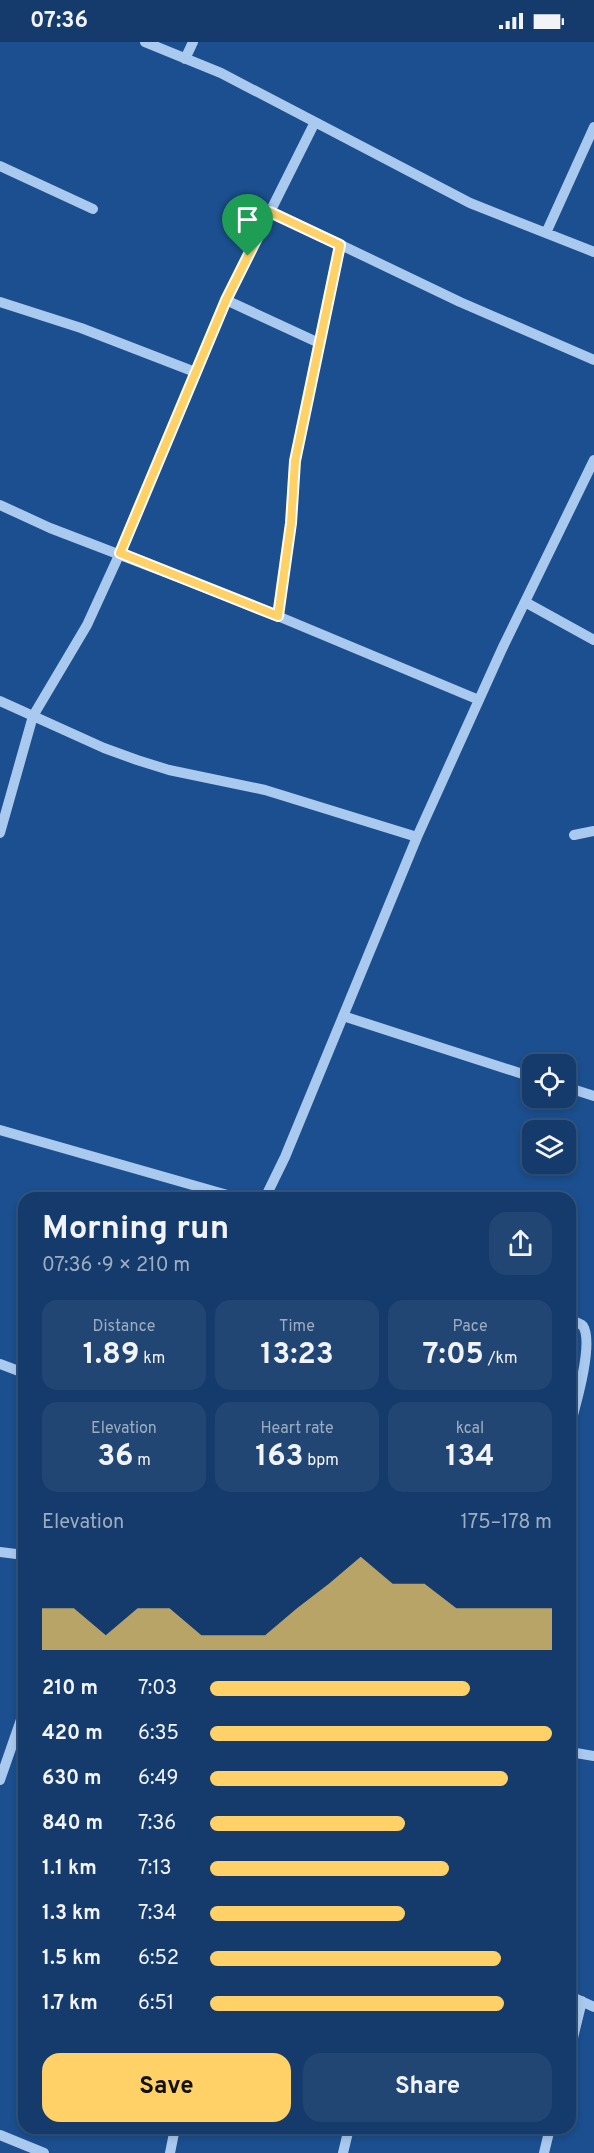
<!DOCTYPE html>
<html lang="en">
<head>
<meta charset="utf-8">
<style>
	body { margin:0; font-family:Overpass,sans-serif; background:#214673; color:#f1f3f6; height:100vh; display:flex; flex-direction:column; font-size:22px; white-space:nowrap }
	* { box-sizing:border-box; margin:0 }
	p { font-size:20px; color:#9dadc1 }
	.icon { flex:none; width:33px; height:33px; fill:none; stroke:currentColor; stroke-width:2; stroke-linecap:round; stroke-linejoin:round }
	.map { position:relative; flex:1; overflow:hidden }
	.side { position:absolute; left:18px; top:1150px; width:558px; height:942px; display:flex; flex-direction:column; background:#143b6b; border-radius:18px; box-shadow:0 3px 9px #0003,0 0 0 2px #33557e }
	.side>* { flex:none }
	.controls { position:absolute; left:522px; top:1012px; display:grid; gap:12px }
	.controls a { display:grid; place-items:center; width:54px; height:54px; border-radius:12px; background:#143b6b; box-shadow:0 3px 9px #0003,0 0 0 2px #33557e; font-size:30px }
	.pin { position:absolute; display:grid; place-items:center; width:51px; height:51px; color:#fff; margin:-62px -26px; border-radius:50% 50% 50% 0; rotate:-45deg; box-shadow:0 0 6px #0007 }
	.pin .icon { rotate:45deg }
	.round { display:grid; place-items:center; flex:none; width:63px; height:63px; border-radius:18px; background:#214673 }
	.summary { display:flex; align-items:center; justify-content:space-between; height:102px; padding:0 24px }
	h1 { font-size:33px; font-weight:700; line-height:45px }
	.stats { display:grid; grid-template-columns:repeat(3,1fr); gap:9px; height:102px; padding:6px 24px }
	.stats div { display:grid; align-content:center; border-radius:15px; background:#214673; text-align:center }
	.stats b { font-size:30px; font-weight:700 }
	.stats small { font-size:16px; font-weight:400 }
	.stats p { font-size:16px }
	.chart { height:168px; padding:12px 24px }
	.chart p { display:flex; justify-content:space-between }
	.chart svg { width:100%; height:108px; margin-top:6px; fill:#ffd166; opacity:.7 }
	.primary-button { display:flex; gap:12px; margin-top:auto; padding:12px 24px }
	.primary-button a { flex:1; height:69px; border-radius:18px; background:#ffd166; color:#111; font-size:24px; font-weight:700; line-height:69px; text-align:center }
	.primary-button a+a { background:#214673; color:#f1f3f6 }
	ul { padding:0 24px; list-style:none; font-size:20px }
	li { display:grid; grid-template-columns:96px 72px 1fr; align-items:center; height:45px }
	li i { height:15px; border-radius:8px; background:#ffd166 }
	.status { display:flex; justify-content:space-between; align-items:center; height:42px; padding:0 30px; background:#143b6b; direction:ltr }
	.status svg { height:16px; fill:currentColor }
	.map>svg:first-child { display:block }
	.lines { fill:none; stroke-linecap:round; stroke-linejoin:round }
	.minor { stroke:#a9c9ee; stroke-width:10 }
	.route-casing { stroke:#fff; stroke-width:12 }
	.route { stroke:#ffd166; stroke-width:8 }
</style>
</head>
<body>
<div class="status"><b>07:36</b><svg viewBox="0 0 49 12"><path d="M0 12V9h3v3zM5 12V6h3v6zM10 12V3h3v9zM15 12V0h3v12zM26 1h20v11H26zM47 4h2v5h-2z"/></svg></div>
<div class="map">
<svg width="594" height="2111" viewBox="0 0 594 2111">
	<rect width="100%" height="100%" fill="#1b4f8f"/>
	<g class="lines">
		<path class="minor" d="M 145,0 L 221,31 L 470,161 L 594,210
			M 185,17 L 193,0
			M 0,124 L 93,167
			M 270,169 L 460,260 L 594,318
			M 546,191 L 594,85
			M 226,258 L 319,301
			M 0,260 L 81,286 L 195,330
			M 0,463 L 50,486 L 256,565 L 479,658
			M 525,560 L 594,598
			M 278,574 L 291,481 L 295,419 L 340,203
			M 0,659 L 104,706 L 137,718 L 169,728 L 265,748 L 417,795
			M 0,791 L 33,674 L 87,583 L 120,511 L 226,258 L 315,80
			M 574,793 L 594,789
			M 343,974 L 532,1035
			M 566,1045 L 594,1054
			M 0,1088 L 238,1156
			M 265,1156 L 285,1115 L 417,795 L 502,607 L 594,418
			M 570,1278 C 573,1279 580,1281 583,1284 C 594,1301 576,1362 570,1384
			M 0,1322 L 24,1331
			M 0,1510 L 24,1513
			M 570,1710 L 594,1714
			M 0,1738 L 24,1669
			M 570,1954 L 594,1965
			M 570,2008 L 582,1959
			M 0,2093 L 44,2111
			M 170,2111 L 175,2086
			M 343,2111 L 349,2086
			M 544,2111 L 550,2086"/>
	</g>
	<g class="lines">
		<defs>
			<path id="route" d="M 270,170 L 340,203 L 295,419 L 291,481 L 278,574 L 120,511 L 226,258 Z"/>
		</defs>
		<use href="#route" class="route-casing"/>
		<use href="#route" class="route"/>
	</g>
</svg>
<div class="controls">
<a><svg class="icon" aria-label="locate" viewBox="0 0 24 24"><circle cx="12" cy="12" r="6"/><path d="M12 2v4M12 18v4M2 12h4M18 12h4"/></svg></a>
<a><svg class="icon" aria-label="layers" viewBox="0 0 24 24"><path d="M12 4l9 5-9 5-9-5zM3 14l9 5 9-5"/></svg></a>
</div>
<div class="pin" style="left:248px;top:214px;background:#1e9e55"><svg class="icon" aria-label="arrive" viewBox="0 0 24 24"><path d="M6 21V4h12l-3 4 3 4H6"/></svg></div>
<section class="side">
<div class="summary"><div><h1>Morning run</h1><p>07:36 · 9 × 210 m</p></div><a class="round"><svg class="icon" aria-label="share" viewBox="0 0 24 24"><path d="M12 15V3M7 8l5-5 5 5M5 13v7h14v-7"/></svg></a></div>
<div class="stats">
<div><p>Distance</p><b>1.89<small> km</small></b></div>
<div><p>Time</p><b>13:23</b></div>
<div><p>Pace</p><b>7:05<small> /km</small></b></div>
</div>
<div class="stats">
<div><p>Elevation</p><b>36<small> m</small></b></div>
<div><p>Heart rate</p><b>163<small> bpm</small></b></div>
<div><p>kcal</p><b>134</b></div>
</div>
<div class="chart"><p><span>Elevation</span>175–178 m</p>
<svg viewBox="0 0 160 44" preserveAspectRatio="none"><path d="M0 44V27L10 27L20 38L30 27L40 27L50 38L60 38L70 38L80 27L90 17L100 6L110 17L120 17L130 27L140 27L150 27L160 27V44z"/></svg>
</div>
<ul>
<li><b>210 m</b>7:03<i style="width:76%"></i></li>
<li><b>420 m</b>6:35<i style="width:100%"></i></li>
<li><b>630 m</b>6:49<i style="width:87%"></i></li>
<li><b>840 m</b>7:36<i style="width:57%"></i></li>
<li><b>1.1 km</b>7:13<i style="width:70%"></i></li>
<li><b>1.3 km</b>7:34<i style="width:57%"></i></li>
<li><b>1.5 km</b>6:52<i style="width:85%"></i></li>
<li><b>1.7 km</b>6:51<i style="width:86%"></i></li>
</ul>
<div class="primary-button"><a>Save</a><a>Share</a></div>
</section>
</div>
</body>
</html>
